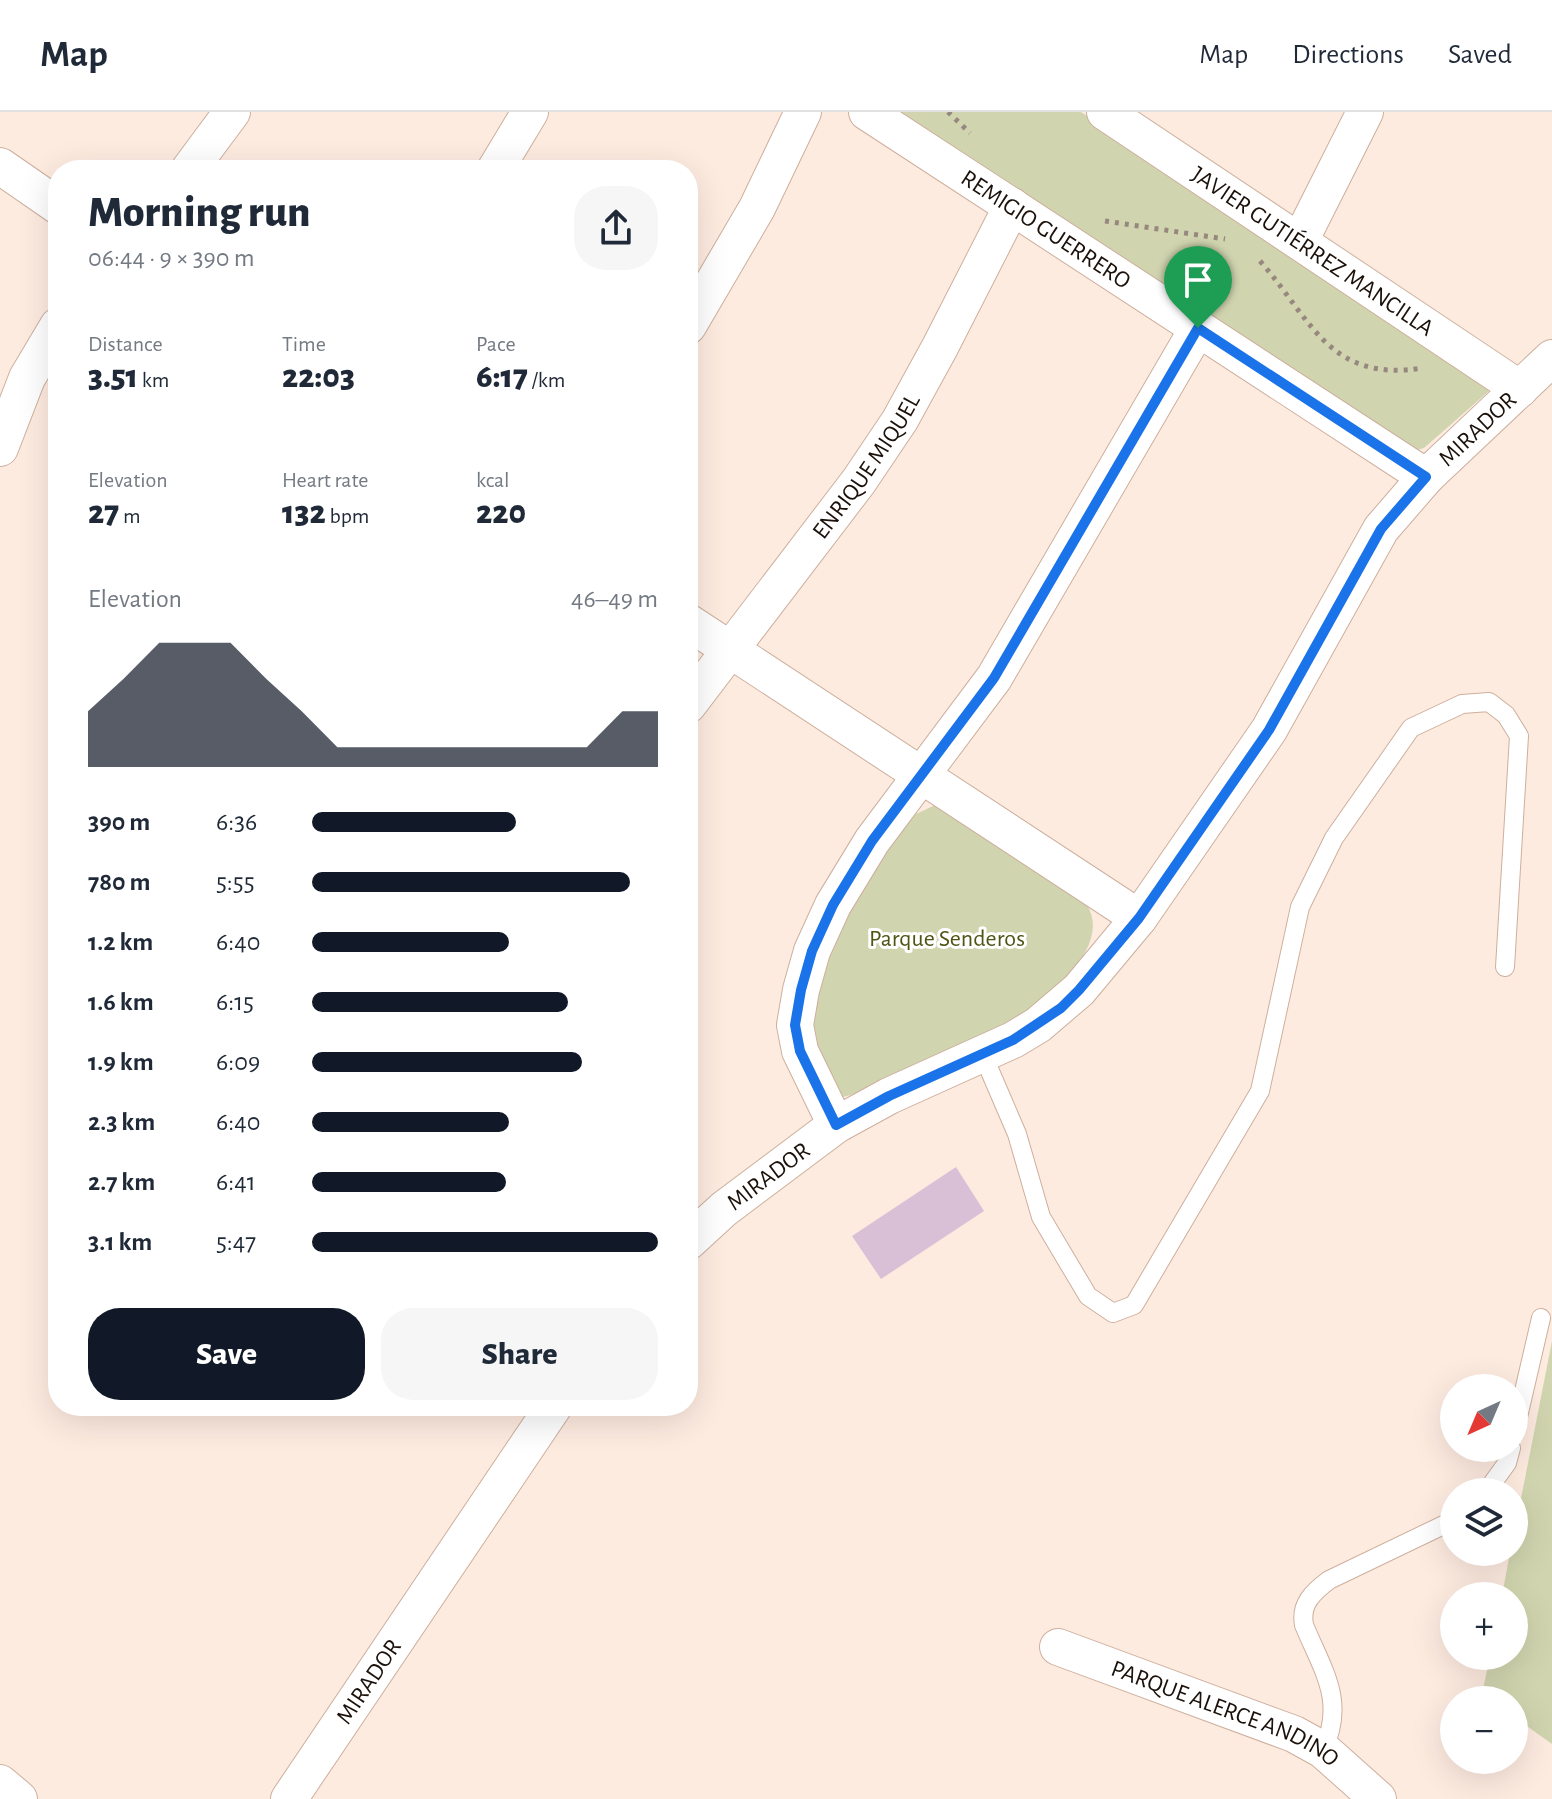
<!DOCTYPE html>
<html lang="en">
<head>
<meta charset="utf-8">
<style>
	body { margin:0; font-family:"Alegreya Sans",sans-serif; background:#f6f6f7; color:#1f2937; height:100vh; display:flex; flex-direction:column; font-size:30px; white-space:nowrap }
	* { box-sizing:border-box; margin:0 }
	p { font-size:26px; color:#747a83 }
	.icon { flex:none; width:44px; height:44px; fill:none; stroke:currentColor; stroke-width:2; stroke-linecap:round; stroke-linejoin:round }
	.map { position:relative; flex:1; overflow:hidden }
	.drawer { position:absolute; left:48px; top:48px; width:650px; height:1256px; display:flex; flex-direction:column; background:#fff; border-radius:32px; box-shadow:0 8px 32px #0002 }
	.drawer>* { flex:none }
	.needle { width:52px; rotate:224deg }
	.tools { position:absolute; left:1440px; top:1262px; display:grid; gap:16px }
	.tools a { display:grid; place-items:center; width:88px; height:88px; border-radius:50%; background:#fff; box-shadow:0 8px 32px #0002; font-size:40px }
	.pin { position:absolute; display:grid; place-items:center; width:68px; height:68px; color:#fff; margin:-82px -34px; border-radius:50% 50% 50% 0; rotate:-45deg; box-shadow:0 0 8px #0007 }
	.pin .icon { rotate:45deg }
	.round { display:grid; place-items:center; flex:none; width:84px; height:84px; border-radius:32px; background:#f6f6f7 }
	.summary { display:flex; align-items:center; justify-content:space-between; height:136px; padding:0 40px }
	h1 { font-size:44px; font-weight:800; line-height:60px }
	.figures { display:grid; grid-template-columns:repeat(3,1fr); gap:12px; height:136px; padding:8px 40px }
	.figures div { display:grid; align-content:center }
	.figures b { font-size:34px; font-weight:800 }
	.figures small { font-size:22px; font-weight:400 }
	.figures p { font-size:22px }
	.chart { height:224px; padding:16px 40px }
	.chart p { display:flex; justify-content:space-between }
	.chart svg { width:100%; height:144px; margin-top:8px; fill:#111827; opacity:.7 }
	.button { display:flex; gap:16px; margin-top:auto; padding:16px 40px }
	.button a { flex:1; height:92px; border-radius:32px; background:#111827; color:#fff; font-size:32px; font-weight:800; line-height:92px; text-align:center }
	.button a+a { background:#f6f6f7; color:#1f2937 }
	ul { padding:0 40px; list-style:none; font-size:26px }
	li { display:grid; grid-template-columns:128px 96px 1fr; align-items:center; height:60px }
	li i { height:20px; border-radius:10px; background:#111827 }
	header { display:flex; align-items:center; gap:48px; box-sizing:border-box; height:112px; padding:0 40px; background:#fff; border-bottom:2px solid #e0e1e3 }
	header strong { font-size:38px }
	nav { display:flex; gap:44px; margin-inline-start:auto; font-size:28px }
	.map>svg:first-child { display:block }
	.green { fill:#d1d5af }
	.building { fill:#dac0d7 }
	.lines { fill:none; stroke-linecap:round; stroke-linejoin:round }
	.service-casing { stroke:#cdaf9d; stroke-width:20 }
	.minor-casing { stroke:#cdaf9d; stroke-width:38 }
	.path { stroke:#97887f; stroke-width:5; stroke-dasharray:4 6; stroke-linecap:butt }
	.service { stroke:#fff; stroke-width:18 }
	.minor { stroke:#fff; stroke-width:36 }
	.route-casing { stroke:#fff; stroke-width:16 }
	.route { stroke:#1a73e8; stroke-width:10 }
	.labels { text-anchor:middle; stroke-width:6; stroke-linejoin:round; paint-order:stroke }
	.street-label { font-size:24px; fill:#1b110a; stroke:#fff }
	.park-label { font-size:24px; fill:#505414; stroke:#fff }
</style>
</head>
<body>
<header>
<strong>Map</strong>
<nav><a>Map</a><a>Directions</a><a>Saved</a></nav>
</header>
<div class="map">
<svg width="1552" height="1687" viewBox="0 0 1552 1687">
	<rect width="100%" height="100%" fill="#feebe0"/>
	<path class="green" d="M 886,0 L 1081,0 L 1492,272 L 1489,279 L 1424,336 L 1417,338 Z
		M 935,693 L 1087,793 C 1116,840 1031,900 994,920 C 950,943 903,961 858,981 L 843,985 L 833,981 L 803,899 L 829,830 L 891,722 L 914,703 Z
		M 1552,1229 L 1552,1632 L 1514,1605 L 1514,1588 L 1491,1588 L 1482,1582 L 1490,1544 L 1514,1544 L 1514,1484 L 1502,1484 L 1510,1440 L 1514,1440 L 1514,1422 Z"/>
	<path class="building" d="M 956,1055 L 984,1099 L 881,1167 L 852,1124 Z"/>
	<g class="lines">
		<defs>
			<path id="service" d="M 983,943 L 1017,1022 L 1041,1105 L 1088,1184 L 1113,1201 L 1134,1193 L 1260,979 L 1300,795 L 1334,726 L 1411,616 L 1462,592 L 1489,590 L 1506,603 L 1519,624 L 1505,855
				M 1514,1322 L 1541,1206
				M 1486,1380 L 1507,1351 L 1511,1336
				M 1323,1638 C 1346,1589 1323,1559 1304,1513 C 1300,1492 1313,1480 1329,1468 L 1454,1408"/>
			<g id="minor">
				<path id="s1" d="M 867,0 L 1426,365"/>
				<path id="s2" d="M 1105,0 L 1520,277"/>
				<path d="M 0,54 L 58,94"/>
				<path d="M 189,58 L 232,0"/>
				<path d="M 495,58 L 530,0"/>
				<path d="M 1300,129 L 1365,0"/>
				<path d="M 688,214 L 757,96 L 803,0"/>
				<path d="M 0,336 L 27,266 L 58,214"/>
				<path d="M 688,510 L 1139,806"/>
				<path id="s3" d="M 688,593 L 859,369 L 900,308 L 940,235 L 1012,94"/>
				<path d="M 836,1013 L 800,939 L 795,913 L 801,878 L 812,839 L 833,793 L 872,729 L 994,566 L 1198,216"/>
				<path id="s4" d="M 688,1130 L 724,1097 L 836,1013 L 889,984 L 1013,928 L 1038,913 L 1079,878 L 1139,806 L 1269,618 L 1381,417 L 1426,365 L 1552,246"/>
				<path id="s5" d="M 1058,1535 L 1294,1622 L 1323,1638 L 1378,1687"/>
				<path d="M 0,1671 L 19,1687"/>
				<path id="s6" d="M 289,1687 L 554,1294"/>
			</g>
		</defs>
		<use href="#service" class="service-casing"/>
		<use href="#minor" class="minor-casing"/>
		<path class="path" d="M 948,0 L 970,21
			M 1105,109 L 1225,127
			M 1260,149 C 1312,208 1329,271 1423,256"/>
		<use href="#service" class="service"/>
		<use href="#minor" class="minor"/>
	</g>
	<g class="lines">
		<defs>
			<path id="route" d="M 1198,216 L 1426,365 L 1381,417 L 1269,618 L 1139,806 L 1079,878 L 1061,896 L 1013,928 L 889,984 L 836,1013 L 800,939 L 795,913 L 801,878 L 812,839 L 833,793 L 872,729 L 994,566 Z"/>
		</defs>
		<use href="#route" class="route-casing"/>
		<use href="#route" class="route"/>
	</g>
	<g class="labels">
		<g class="street-label">
			<text dy="8" stroke="none"><textPath href="#s1" startOffset="214">REMIGIO GUERRERO</textPath></text>
			<text dy="8" stroke="none"><textPath href="#s2" startOffset="250">JAVIER GUTIÉRREZ MANCILLA</textPath></text>
			<text dy="8" stroke="none"><textPath href="#s4" startOffset="1160">MIRADOR</textPath></text>
			<text dy="8" stroke="none"><textPath href="#s3" startOffset="298">ENRIQUE MIQUEL</textPath></text>
			<text dy="8" stroke="none"><textPath href="#s4" startOffset="104">MIRADOR</textPath></text>
			<text dy="8" stroke="none"><textPath href="#s6" startOffset="142">MIRADOR</textPath></text>
			<text dy="8" stroke="none"><textPath href="#s5" startOffset="180">PARQUE ALERCE ANDINO</textPath></text>
		</g>
		<g class="park-label">
			<text x="947" y="834">Parque Senderos</text>
		</g>
	</g>
</svg>
<div class="tools">
<a><svg class="needle" viewBox="-14 -14 28 28"><path d="M0-13l5 13h-10z" fill="#e53935"/><path d="M0 13l5-13h-10z" fill="#747a83"/></svg></a>
<a><svg class="icon" aria-label="layers" viewBox="0 0 24 24"><path d="M12 4l9 5-9 5-9-5zM3 14l9 5 9-5"/></svg></a>
<a>+</a>
<a>−</a>
</div>
<div class="pin" style="left:1198px;top:216px;background:#1e9e55"><svg class="icon" aria-label="arrive" viewBox="0 0 24 24"><path d="M6 21V4h12l-3 4 3 4H6"/></svg></div>
<section class="drawer">
<div class="summary"><div><h1>Morning run</h1><p>06:44 · 9 × 390 m</p></div><a class="round"><svg class="icon" aria-label="share" viewBox="0 0 24 24"><path d="M12 15V3M7 8l5-5 5 5M5 13v7h14v-7"/></svg></a></div>
<div class="figures">
<div><p>Distance</p><b>3.51<small> km</small></b></div>
<div><p>Time</p><b>22:03</b></div>
<div><p>Pace</p><b>6:17<small> /km</small></b></div>
</div>
<div class="figures">
<div><p>Elevation</p><b>27<small> m</small></b></div>
<div><p>Heart rate</p><b>132<small> bpm</small></b></div>
<div><p>kcal</p><b>220</b></div>
</div>
<div class="chart"><p><span>Elevation</span>46–49 m</p>
<svg viewBox="0 0 160 44" preserveAspectRatio="none"><path d="M0 44V27L10 17L20 6L30 6L40 6L50 17L60 27L70 38L80 38L90 38L100 38L110 38L120 38L130 38L140 38L150 27L160 27V44z"/></svg>
</div>
<ul>
<li><b>390 m</b>6:36<i style="width:59%"></i></li>
<li><b>780 m</b>5:55<i style="width:92%"></i></li>
<li><b>1.2 km</b>6:40<i style="width:57%"></i></li>
<li><b>1.6 km</b>6:15<i style="width:74%"></i></li>
<li><b>1.9 km</b>6:09<i style="width:78%"></i></li>
<li><b>2.3 km</b>6:40<i style="width:57%"></i></li>
<li><b>2.7 km</b>6:41<i style="width:56%"></i></li>
<li><b>3.1 km</b>5:47<i style="width:100%"></i></li>
</ul>
<div class="button"><a>Save</a><a>Share</a></div>
</section>
</div>
</body>
</html>
